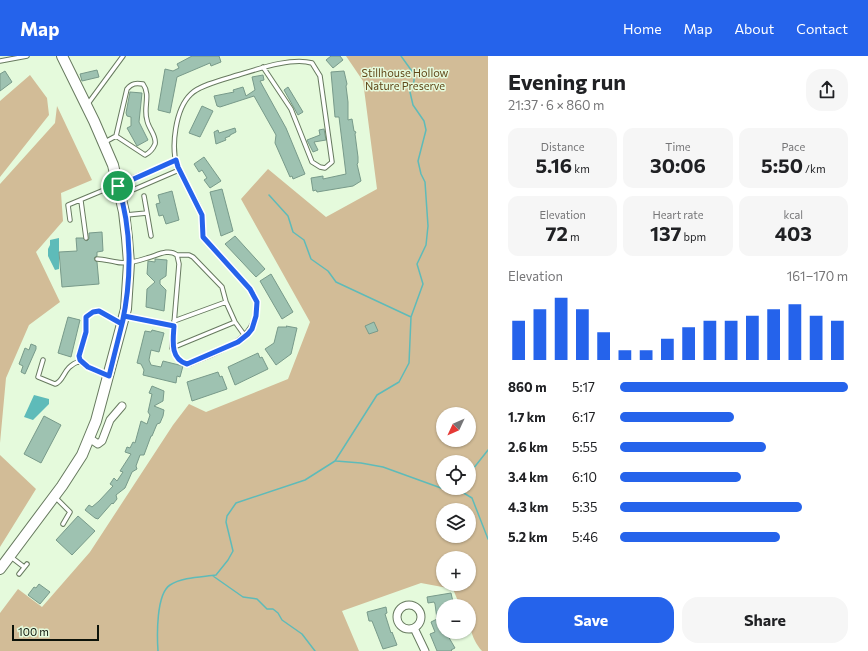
<!DOCTYPE html>
<html lang="en">
<head>
<meta charset="utf-8">
<style>
	body { margin:0; font-family:Commissioner,sans-serif; background:#f6f6f6; color:#202124; height:100vh; display:flex; flex-direction:column; font-size:15px; white-space:nowrap }
	* { box-sizing:border-box; margin:0 }
	p { font-size:13px; color:#757577 }
	.icon { flex:none; width:22px; height:22px; fill:none; stroke:currentColor; stroke-width:2; stroke-linecap:round; stroke-linejoin:round }
	.map { position:relative; flex:1; overflow:hidden }
	.drawer { display:flex; flex-direction:column; background:#fff; width:380px }
	.drawer>* { flex:none }
	.needle { width:26px; rotate:226deg }
	.fabs { position:absolute; left:436px; top:351px; display:grid; gap:8px }
	.fabs a { display:grid; place-items:center; width:40px; height:40px; border-radius:50%; background:#fff; box-shadow:0 1px 3px #0004; font-size:20px }
	.scale { position:absolute; left:12px; bottom:10px; width:87px; box-sizing:border-box; padding-left:4px; border:2px solid #0c1309; border-top:0; font-size:11px; line-height:14px; white-space:nowrap; color:#0c1309; -webkit-text-stroke:3px #e5fadc; paint-order:stroke }
	.pin { position:absolute; display:grid; place-items:center; width:34px; height:34px; color:#fff; margin:-17px; border:2px solid #fff; border-radius:50%; box-shadow:0 1px 4px #0007 }
	.round { display:grid; place-items:center; flex:none; width:42px; height:42px; border-radius:16px; background:#f6f6f6 }
	.overview { display:flex; align-items:center; justify-content:space-between; height:68px; padding:0 20px }
	h1 { font-size:22px; font-weight:700; line-height:30px }
	.stats { display:grid; grid-template-columns:repeat(3,1fr); gap:6px; height:68px; padding:4px 20px }
	.stats div { display:grid; align-content:center; border-radius:10px; background:#f6f6f6; text-align:center }
	.stats b { font-size:20px; font-weight:700 }
	.stats small { font-size:11px; font-weight:400 }
	.stats p { font-size:11px }
	.chart { height:112px; padding:8px 20px }
	.chart p { display:flex; justify-content:space-between }
	.chart svg { width:100%; height:72px; margin-top:4px; stroke:#2563eb; stroke-width:6 }
	.primary-button { display:flex; gap:8px; margin-top:auto; padding:8px 20px }
	.primary-button a { flex:1; height:46px; border-radius:16px; background:#2563eb; color:#fff; font-size:16px; font-weight:700; line-height:46px; text-align:center }
	.primary-button a+a { background:#f6f6f6; color:#202124 }
	ul { padding:0 20px; list-style:none; font-size:13px }
	li { display:grid; grid-template-columns:64px 48px 1fr; align-items:center; height:30px }
	li i { height:10px; border-radius:5px; background:#2563eb }
	header { display:flex; align-items:center; gap:24px; box-sizing:border-box; height:56px; padding:0 20px; background:#2563eb; color:#fff }
	header strong { font-size:19px }
	nav { display:flex; gap:22px; margin-inline-start:auto; font-size:14px }
	main { display:flex; flex:1; min-height:0 }
	.map>svg:first-child { display:block }
	.green { fill:#d2bc97; fill-rule:evenodd }
	.water { fill:#5ebbb9 }
	.lines { fill:none; stroke-linecap:round; stroke-linejoin:round }
	.stream { stroke:#5ebbb9; stroke-width:1.5 }
	.building { fill:#9ec2b1; stroke:#789a8a }
	.service-casing { stroke:#677a5f; stroke-width:5.5 }
	.minor-casing { stroke:#677a5f; stroke-width:9 }
	.secondary-casing { stroke:#677a5f; stroke-width:12 }
	.service { stroke:#fff; stroke-width:3.5 }
	.minor { stroke:#fff; stroke-width:7 }
	.secondary { stroke:#fff; stroke-width:10 }
	.route-casing { stroke:#fff; stroke-width:8 }
	.route { stroke:#2563eb; stroke-width:5 }
	.labels { text-anchor:middle; stroke-width:3; stroke-linejoin:round; paint-order:stroke }
	.park-label { font-size:11px; fill:#614819; stroke:#e5fadc }
</style>
</head>
<body>
<header>
<strong>Map</strong>
<nav><a>Home</a><a>Map</a><a>About</a><a>Contact</a></nav>
</header>
<main>
<div class="map">
<svg width="488" height="595" viewBox="0 0 488 595">
	<rect width="100%" height="100%" fill="#e5fadc"/>
	<path class="green" d="M 346,0 L 488,0 L 488,595 L 482,595 C 470,581 469,568 469,550 L 460,550 L 453,533 L 421,527 L 342,555 L 359,595 L 0,595 L 0,557 L 18,533 L 42,551 L 90,496 L 173,369 L 189,348 L 206,356 L 288,323 L 310,266 L 241,143 L 268,113 L 326,161 L 377,133 L 363,25 ZM 443,358 L 469,358 L 469,384 L 443,384 ZM 443,406 L 469,406 L 469,432 L 443,432 ZM 443,454 L 469,454 L 469,480 L 443,480 ZM 443,502 L 469,502 L 469,528 L 443,528 Z
		M 30,19 L 47,42 L 49,59 L 0,121 L 0,45 Z
		M 57,50 L 92,124 L 61,137 L 63,165 L 36,196 L 60,246 L 29,269 L 6,322 L 0,387 L 0,128 L 55,67 Z
		M 0,399 L 36,433 L 0,491 Z"/>
	<path class="water" d="M 59,182 L 59,213 L 55,214 L 48,200 L 48,193 L 50,189 L 50,184 Z
		M 34,339 L 49,343 L 49,348 L 33,364 L 24,361 Z"/>
	<g class="lines">
		<path class="stream" d="M 269,139 L 288,160 L 293,176 L 304,184 L 311,203 L 328,215 L 336,226 L 411,261
			M 336,405 L 361,407 L 383,411 L 441,432 L 462,436 L 472,442 L 488,483
			M 469,418 L 488,394
			M 213,520 L 243,541 L 257,543 L 267,553 L 273,553 L 278,557 L 282,564 L 302,578 L 315,595
			M 158,595 C 157,580 156,538 170,529 C 182,521 202,521 216,519 L 228,504 L 233,495 L 226,466 L 227,460 L 236,447 L 305,424 L 335,405 L 377,339 L 399,326 L 409,307 L 411,261 L 423,228 L 417,208 L 426,189 L 428,170 L 425,126 L 421,118 L 418,105 L 426,74 L 424,65 L 413,49 L 410,36 L 414,25 L 414,18 L 401,0"/>
	</g>
	<path class="building" d="M 192,0 L 219,0 L 221,6 L 211,10 L 210,7 L 177,21 L 170,57 L 158,54 L 165,13 L 173,15 L 179,12 L 177,8 Z
		M 331,0 L 340,0 L 343,4 L 333,12 L 326,4 Z
		M 97,14 L 99,21 L 82,25 L 80,18 Z
		M 5,15 L 12,26 L 0,35 L 0,18 Z
		M 344,15 L 347,28 L 346,30 L 348,46 L 348,64 L 352,63 L 354,75 L 356,76 L 355,78 L 358,101 L 358,107 L 357,108 L 361,125 L 353,130 L 317,136 L 316,134 L 313,135 L 311,122 L 323,120 L 323,123 L 346,118 L 339,61 L 335,61 L 331,16 Z
		M 263,19 L 264,24 L 260,25 L 286,72 L 305,118 L 293,123 L 292,120 L 290,121 L 275,87 L 276,79 L 254,40 L 220,51 L 217,50 L 214,40 L 234,36 L 233,34 L 243,31 L 246,40 L 255,34 L 252,21 Z
		M 288,31 L 303,56 L 298,59 L 284,34 Z
		M 130,36 L 142,37 L 139,66 L 148,84 L 137,90 L 127,72 L 131,70 L 131,61 L 127,60 L 126,57 Z
		M 202,50 L 213,55 L 200,81 L 189,77 Z
		M 235,72 L 236,76 L 230,79 L 230,80 L 225,82 L 226,84 L 216,88 L 214,76 L 218,74 L 219,77 Z
		M 324,73 L 326,84 L 314,86 L 318,94 L 313,96 L 307,84 L 320,79 L 319,74 Z
		M 204,101 L 221,125 L 210,132 L 204,124 L 207,122 L 202,114 L 199,116 L 194,108 Z
		M 222,133 L 233,175 L 221,180 L 210,136 Z
		M 172,135 L 179,164 L 166,168 L 163,159 L 159,160 L 156,148 L 160,147 L 158,139 Z
		M 102,176 L 103,195 L 97,196 L 97,200 L 94,202 L 97,206 L 99,228 L 62,231 L 59,196 L 77,195 L 76,182 L 83,182 L 87,185 L 89,183 L 89,177 Z
		M 235,180 L 265,213 L 256,221 L 225,188 Z
		M 155,203 L 167,204 L 166,220 L 160,224 L 160,228 L 166,234 L 164,255 L 146,251 L 147,233 L 155,226 L 147,218 L 148,205 L 155,206 Z
		M 271,218 L 293,256 L 282,263 L 260,225 Z
		M 68,261 L 80,264 L 71,301 L 58,297 Z
		M 374,266 L 378,275 L 369,278 L 365,270 Z
		M 286,270 L 297,272 L 291,298 L 276,309 L 265,293 L 274,287 L 278,271 L 287,271 Z
		M 152,274 L 164,277 L 159,296 L 151,294 L 149,304 L 151,309 L 161,311 L 163,305 L 183,310 L 180,321 L 177,320 L 176,327 L 143,319 L 144,314 L 141,308 L 137,307 L 145,275 L 151,276 Z
		M 31,288 L 36,290 L 36,293 L 25,318 L 21,316 L 23,310 L 19,308 L 25,292 L 29,294 Z
		M 258,297 L 260,302 L 262,301 L 268,313 L 235,329 L 228,311 Z
		M 218,316 L 220,321 L 222,320 L 227,333 L 192,345 L 187,326 Z
		M 152,330 L 164,335 L 163,345 L 154,350 L 164,354 L 163,360 L 160,367 L 157,368 L 152,380 L 151,380 L 144,399 L 140,399 L 136,410 L 137,413 L 132,416 L 125,432 L 116,439 L 117,443 L 113,448 L 112,447 L 98,463 L 95,462 L 85,454 L 89,449 L 92,451 L 99,445 L 113,430 L 110,428 L 114,422 L 117,425 L 123,416 L 120,415 L 131,398 L 125,396 L 127,391 L 130,392 L 133,386 L 135,387 L 141,365 L 147,368 L 150,359 L 148,356 L 152,338 L 149,337 Z
		M 44,360 L 61,369 L 41,407 L 24,398 Z
		M 78,460 L 95,475 L 72,499 L 56,484 Z
		M 39,528 L 50,536 L 40,548 L 28,539 L 34,531 L 36,532 Z
		M 451,537 L 454,550 L 443,550 L 443,576 L 456,576 L 448,580 L 455,592 L 451,594 L 452,595 L 437,595 L 430,578 L 435,576 L 431,566 L 437,563 L 435,548 L 434,546 L 428,547 L 427,541 Z
		M 386,551 L 387,557 L 385,558 L 391,577 L 392,576 L 397,589 L 383,593 L 372,565 L 369,565 L 367,556 Z"/>
	<g class="lines">
		<defs>
			<path id="service" d="M 0,5 L 27,0
				M 87,49 L 123,0
				M 105,86 L 116,80 L 127,33 C 132,27 136,27 143,28 C 151,39 143,52 147,64 C 148,72 157,80 155,88 C 153,93 149,97 145,99 L 116,80
				M 121,139 L 179,114
				M 81,145 L 86,182
				M 147,157 L 151,180
				M 126,159 L 147,157 L 144,140
				M 70,164 L 68,149 L 176,104
				M 177,199 L 189,199 L 193,201 L 222,231 L 226,246
				M 97,203 C 104,203 109,205 116,206 C 124,208 138,205 147,202 C 156,200 168,192 177,199 L 179,208 L 172,292 C 176,300 179,308 190,308 C 218,295 257,286 257,248 C 257,234 215,196 204,183 C 200,177 203,167 202,159 C 201,155 198,149 196,145 C 190,134 181,122 177,110 C 171,91 175,53 191,38 C 200,29 225,23 238,19 C 258,13 292,1 312,7 L 320,20 L 332,106 L 325,112 L 320,111 L 312,106 L 291,53 L 263,11
				M 126,261 L 174,270
				M 174,265 L 226,246 L 235,266 L 245,280
				M 172,292 L 235,266
				M 43,304 L 38,321 L 55,328 C 65,325 62,311 80,305
				M 108,320 C 98,316 81,312 79,300 L 86,276 L 86,261 C 98,249 109,262 122,267
				M 55,441 L 70,456 L 63,468
				M 11,501 L 24,511
				M 19,518 L 27,508"/>
			<path id="minor" d="M 89,382 L 98,388 L 102,385 L 110,364 L 122,350
				M397 561a12 12 0 1 1 24 0a12 12 0 1 1-24 0Z
				M 414,572 L 425,595"/>
			<path id="secondary" d="M 0,513 L 62,430 L 82,399 L 96,365 L 126,253 L 129,207 L 127,182 L 124,156 L 113,109 L 94,65 L 62,0"/>
		</defs>
		<use href="#service" class="service-casing"/>
		<use href="#minor" class="minor-casing"/>
		<use href="#secondary" class="secondary-casing"/>
		<use href="#service" class="service"/>
		<use href="#minor" class="minor"/>
		<use href="#secondary" class="secondary"/>
	</g>
	<g class="lines">
		<defs>
			<path id="route" d="M 118,130 C 132,173 132,223 122,268 L 99,255 L 93,256 L 86,261 L 86,276 L 79,300 L 80,304 L 88,311 L 109,320 L 124,260 L 174,270 C 173,285 170,303 187,308 L 238,286 L 248,278 L 252,273 L 256,260 L 257,246 L 250,233 L 203,181 L 202,159 L 178,111 L 176,104 L 118,130"/>
		</defs>
		<use href="#route" class="route-casing"/>
		<use href="#route" class="route"/>
	</g>
	<g class="labels">
		<g class="park-label">
			<text x="405" y="21">Stillhouse Hollow<tspan x="405" dy="13">Nature Preserve</tspan></text>
		</g>
	</g>
</svg>
<div class="fabs">
<a><svg class="needle" viewBox="-14 -14 28 28"><path d="M0-13l5 13h-10z" fill="#e53935"/><path d="M0 13l5-13h-10z" fill="#757577"/></svg></a>
<a><svg class="icon" aria-label="locate" viewBox="0 0 24 24"><circle cx="12" cy="12" r="6"/><path d="M12 2v4M12 18v4M2 12h4M18 12h4"/></svg></a>
<a><svg class="icon" aria-label="layers" viewBox="0 0 24 24"><path d="M12 4l9 5-9 5-9-5zM3 14l9 5 9-5"/></svg></a>
<a>+</a>
<a>−</a>
</div>
<div class="scale">100 m</div>
<div class="pin" style="left:118px;top:130px;background:#1e9e55"><svg class="icon" aria-label="arrive" viewBox="0 0 24 24"><path d="M6 21V4h12l-3 4 3 4H6"/></svg></div>
</div>
<section class="drawer">
<div class="overview"><div><h1>Evening run</h1><p>21:37 · 6 × 860 m</p></div><a class="round"><svg class="icon" aria-label="share" viewBox="0 0 24 24"><path d="M12 15V3M7 8l5-5 5 5M5 13v7h14v-7"/></svg></a></div>
<div class="stats">
<div><p>Distance</p><b>5.16<small> km</small></b></div>
<div><p>Time</p><b>30:06</b></div>
<div><p>Pace</p><b>5:50<small> /km</small></b></div>
</div>
<div class="stats">
<div><p>Elevation</p><b>72<small> m</small></b></div>
<div><p>Heart rate</p><b>137<small> bpm</small></b></div>
<div><p>kcal</p><b>403</b></div>
</div>
<div class="chart"><p><span>Elevation</span>161–170 m</p>
<svg viewBox="0 0 160 44" preserveAspectRatio="none"><path d="M5 44V20M15 44V13M25 44V6M35 44V13M45 44V27M55 44V38M65 44V38M75 44V31M85 44V24M95 44V20M105 44V20M115 44V17M125 44V13M135 44V10M145 44V17M155 44V20"/></svg>
</div>
<ul>
<li><b>860 m</b>5:17<i style="width:100%"></i></li>
<li><b>1.7 km</b>6:17<i style="width:50%"></i></li>
<li><b>2.6 km</b>5:55<i style="width:64%"></i></li>
<li><b>3.4 km</b>6:10<i style="width:53%"></i></li>
<li><b>4.3 km</b>5:35<i style="width:80%"></i></li>
<li><b>5.2 km</b>5:46<i style="width:70%"></i></li>
</ul>
<div class="primary-button"><a>Save</a><a>Share</a></div>
</section>
</main>
</body>
</html>
